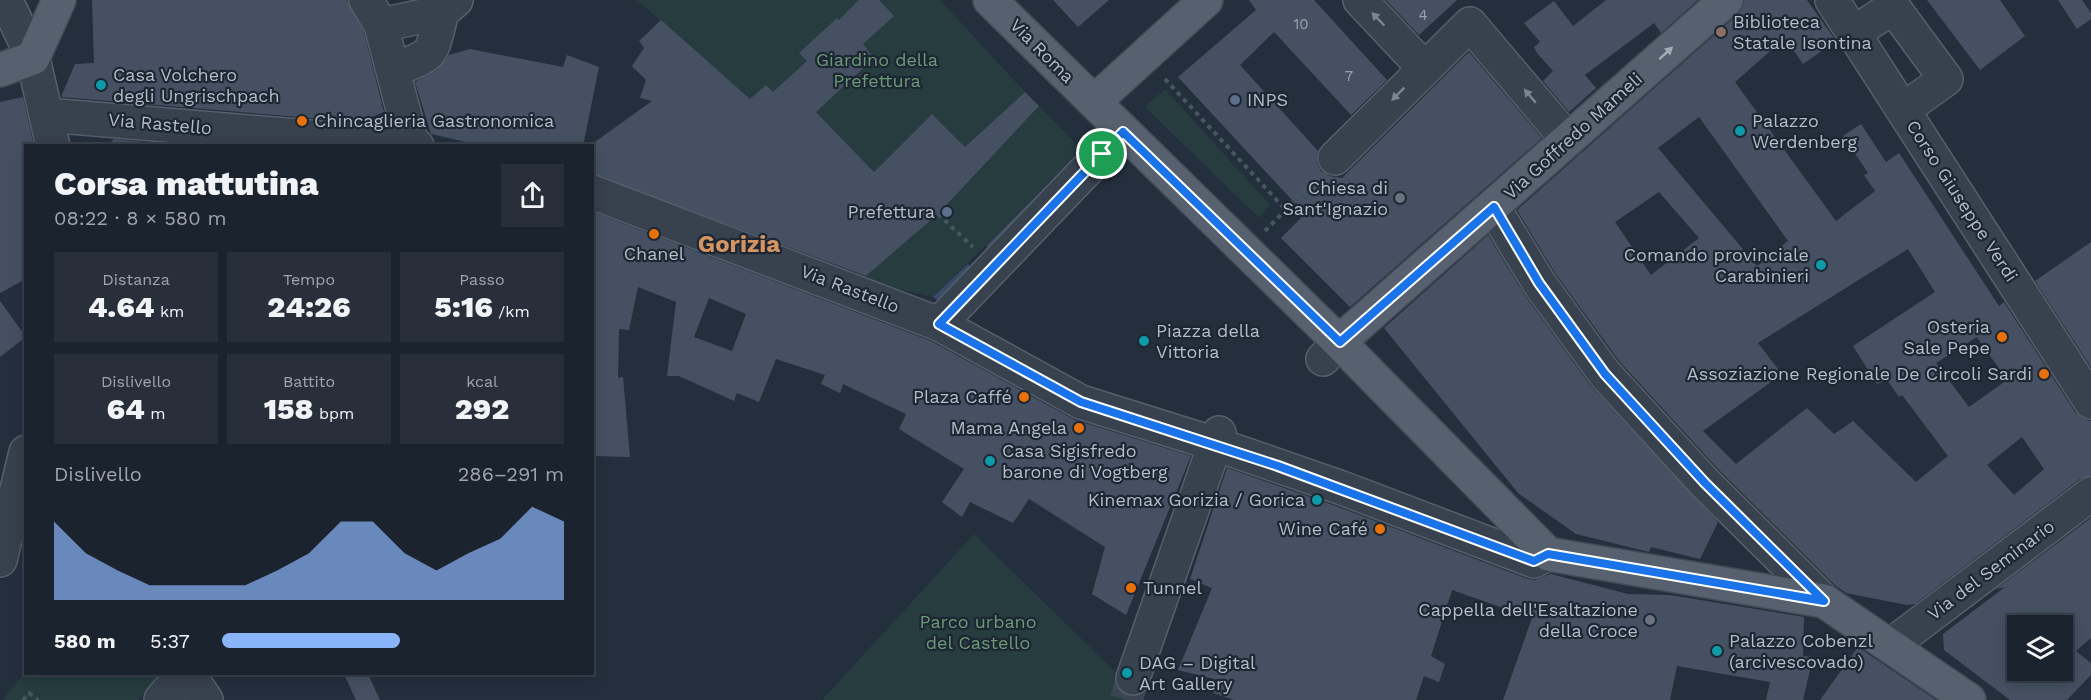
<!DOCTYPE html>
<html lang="it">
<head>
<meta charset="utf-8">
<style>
	body { margin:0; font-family:"Work Sans",sans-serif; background:#282f3a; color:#f1f3f6; height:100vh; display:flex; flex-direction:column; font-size:22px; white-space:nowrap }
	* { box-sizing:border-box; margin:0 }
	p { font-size:20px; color:#a0a4aa }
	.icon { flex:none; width:33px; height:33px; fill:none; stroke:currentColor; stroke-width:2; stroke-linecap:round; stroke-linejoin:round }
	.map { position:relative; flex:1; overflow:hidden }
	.side { position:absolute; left:24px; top:144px; width:570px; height:531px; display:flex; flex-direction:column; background:#1b232e; border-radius:0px; box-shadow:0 3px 15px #0003,0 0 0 2px #39404a }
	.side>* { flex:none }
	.fabs { position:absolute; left:2007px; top:615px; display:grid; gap:12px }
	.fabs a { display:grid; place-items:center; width:66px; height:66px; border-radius:0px; background:#1b232e; box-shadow:0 3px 15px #0003,0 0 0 2px #39404a; font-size:30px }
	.pin { position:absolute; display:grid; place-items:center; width:51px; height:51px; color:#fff; margin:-26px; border:3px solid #fff; border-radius:50%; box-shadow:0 2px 6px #0007 }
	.round { display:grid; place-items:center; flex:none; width:63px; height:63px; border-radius:0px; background:#282f3a }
	.head { display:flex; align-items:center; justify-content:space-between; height:102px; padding:0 30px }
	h1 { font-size:33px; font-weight:800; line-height:45px }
	.stats { display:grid; grid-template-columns:repeat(3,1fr); gap:9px; height:102px; padding:6px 30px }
	.stats div { display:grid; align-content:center; border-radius:0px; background:#282f3a; text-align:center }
	.stats b { font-size:30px; font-weight:800 }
	.stats small { font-size:16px; font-weight:400 }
	.stats p { font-size:16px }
	.chart { height:168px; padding:12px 30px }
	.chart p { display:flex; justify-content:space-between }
	.chart svg { width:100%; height:108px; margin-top:6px; fill:#8ab4f8; opacity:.7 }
	ul { padding:0 30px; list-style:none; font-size:20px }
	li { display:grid; grid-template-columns:96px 72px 1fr; align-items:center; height:45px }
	li i { height:15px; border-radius:8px; background:#8ab4f8 }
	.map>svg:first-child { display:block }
	.green { fill:#263c3f }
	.water { fill:#394c67 }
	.building { fill:#455162; fill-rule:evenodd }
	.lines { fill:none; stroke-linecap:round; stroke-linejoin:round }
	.minor-tunnel { stroke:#3a4453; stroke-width:33; stroke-dasharray:33 16; stroke-linecap:butt }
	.minor-casing { stroke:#565f6c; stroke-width:36 }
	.major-casing { stroke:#414a57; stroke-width:36 }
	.path { stroke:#44595c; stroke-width:4; stroke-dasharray:4.5 4.5; stroke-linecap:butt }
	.minor { stroke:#38414e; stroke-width:33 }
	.major { stroke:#56606e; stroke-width:33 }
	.oneway { fill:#7c8592 }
	.oneway2 { fill:#a1aab7 }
	.route-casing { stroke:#fff; stroke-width:12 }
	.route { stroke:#1a73e8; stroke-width:8 }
	.education-dot { fill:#8d6e63; stroke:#1d2633; stroke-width:2 }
	.culture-dot { fill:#0f9aa8; stroke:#1d2633; stroke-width:2 }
	.service-dot { fill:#5c6f8a; stroke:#1d2633; stroke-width:2 }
	.food-dot { fill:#e8710a; stroke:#1d2633; stroke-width:2 }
	.worship-dot { fill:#6b7280; stroke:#1d2633; stroke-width:2 }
	.labels { text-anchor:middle; stroke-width:4.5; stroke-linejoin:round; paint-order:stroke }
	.number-label { font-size:15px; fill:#98a1af }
	.poi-label { font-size:18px; fill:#b4bcc9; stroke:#1d2633; text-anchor:start }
	.street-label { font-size:18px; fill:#b4bcc9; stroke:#1d2633 }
	.park-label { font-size:18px; fill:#6b9a76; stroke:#1d2633 }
	.district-label { font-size:24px; font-weight:bold; fill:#d59563; stroke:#1d2633 }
</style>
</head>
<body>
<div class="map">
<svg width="2091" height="700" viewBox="0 0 2091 700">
	<rect width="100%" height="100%" fill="#242f3e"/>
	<path class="green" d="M 637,0 L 940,0 L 1025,92 L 965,147 L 932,114 L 874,172 L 811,106 L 773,92 L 766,85 L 750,99 Z
		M 1165,89 L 1270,205 L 1259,218 L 1145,107 Z
		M 1039,106 L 1082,150 L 933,297 L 860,281 L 938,214 Z
		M 974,534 L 1144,700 L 822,700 Z
		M 25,672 L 26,674 L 158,674 L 157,680 L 139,700 L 2,700 Z"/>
	<path class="water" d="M 1082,150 L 1089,158 L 992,253 L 986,246 Z
		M 968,264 L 975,271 L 941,302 L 933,297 Z"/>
	<path class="building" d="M 92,0 L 347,0 L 364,32 L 384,112 L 359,122 L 61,97 L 75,64 L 94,63 Z
		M 859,0 L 879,0 L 894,16 L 863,44 L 874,58 L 816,112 L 874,172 L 932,114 L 965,147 L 1025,92 L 1039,106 L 938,214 L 866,276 L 592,174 L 592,144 L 652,101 L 640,98 L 646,80 L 632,66 L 644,48 L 639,41 L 661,20 L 750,99 L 766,85 L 773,92 L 807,61 L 799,53 L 837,18 L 839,20 Z
		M 1053,0 L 1109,0 L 1078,27 Z
		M 1249,0 L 1314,0 L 1387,80 L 1351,115 L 1274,32 L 1240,65 L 1318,151 L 1317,163 L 1321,171 L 1330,176 L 1342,178 L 1469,52 L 1542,138 L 1350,307 L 1281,238 L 1305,214 L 1178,77 L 1256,10 Z
		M 1386,0 L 1457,0 L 1419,35 Z
		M 1606,0 L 1698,0 L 1661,33 L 1654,23 L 1585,75 L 1596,88 L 1569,112 L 1543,81 L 1553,71 L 1537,53 L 1534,47 L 1540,42 L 1524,23 L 1554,1 L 1573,26 Z
		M 1744,0 L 1807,0 L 1836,41 L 1803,64 L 1785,38 L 1735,82 L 1836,221 L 1875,191 L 1864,175 L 1868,173 L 1843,136 L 1861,124 L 1886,162 L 1899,153 L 1999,306 L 2004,302 L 2075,412 L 2082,418 L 2091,421 L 2091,476 L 2080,479 L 1915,604 L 1907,605 L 1846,593 L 1836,586 L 1719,470 L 1620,362 L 1555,273 L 1517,210 L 1738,14 ZM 1699,117 L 1788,241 L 1757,266 L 1658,148 ZM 1659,192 L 1699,238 L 1651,275 L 1615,222 ZM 1908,249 L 1935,292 L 1853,346 L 1877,384 L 1887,380 L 1899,397 L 1902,395 L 1948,456 L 1916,482 L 1853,421 L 1834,434 L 1807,408 L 1736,464 L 1703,431 L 1782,374 L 1758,343 ZM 1977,337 L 2007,380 L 1969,407 L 1936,363 ZM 2022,437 L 2044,469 L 2014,495 L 1987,465 Z
		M 1927,0 L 2000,0 L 2025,36 L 1980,70 Z
		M 2058,0 L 2082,0 L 2091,13 L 2091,19 L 2077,29 Z
		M 470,49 L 563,67 L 567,55 L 599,67 L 583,146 L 483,146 L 431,134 L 415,82 L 437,70 L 449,55 Z
		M 23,97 L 34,146 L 26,146 L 26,279 L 0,293 L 0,102 Z
		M 114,139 L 186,146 L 106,146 Z
		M 596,213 L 931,341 L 1075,420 L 1191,456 L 1126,615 L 1092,594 L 1105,547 L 1029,499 L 1013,523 L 970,502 L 962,517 L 942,502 L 964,469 L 899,429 L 906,414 L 843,384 L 840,393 L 821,384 L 825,375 L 776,359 L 759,402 L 737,393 L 734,401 L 679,376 L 667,376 L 676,302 L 638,287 L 629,330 L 619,329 L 618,378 L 623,377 L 630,457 L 592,456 L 592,224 ZM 709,298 L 746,314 L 732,351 L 694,337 Z
		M 1488,235 L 1524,294 L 1590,385 L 1718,522 L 1700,559 L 1651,547 L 1649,552 L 1576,534 L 1518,493 L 1384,328 Z
		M 2091,242 L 2091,367 L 2035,281 Z
		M 0,301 L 26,337 L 0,357 Z
		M 1227,468 L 1336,506 L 1528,579 L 1535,580 L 1551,574 L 1628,594 L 1670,595 L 1804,617 L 1803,656 L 1813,657 L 1803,700 L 1766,700 L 1770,682 L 1677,666 L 1670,700 L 1503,700 L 1532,618 L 1452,590 L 1431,656 L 1445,664 L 1439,682 L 1424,676 L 1416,700 L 1234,700 L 1213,693 L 1218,680 L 1178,670 L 1212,588 L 1190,579 Z
		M 2091,518 L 2091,638 L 2076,651 L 2091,663 L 2091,675 L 2067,700 L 2010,700 L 1944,650 L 1943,634 L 2005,587 L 1996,589 ZM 2018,626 L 2062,626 L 2062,670 L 2018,670 Z
		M 1858,647 L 1936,700 L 1820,700 Z
		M 344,674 L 368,674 L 380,700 L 356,700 Z"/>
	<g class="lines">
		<path class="minor-tunnel" d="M 1126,700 L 1133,678"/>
		<defs>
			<path id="minor" d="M 366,0 L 381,25 L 412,144
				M 1360,0 L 1424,68
				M 1832,0 L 2091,402
				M 11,11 L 33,58 L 53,146
				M 381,25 L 442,12 L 456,0
				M 1854,33 L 1893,7 L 1946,79 L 1903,110
				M 393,70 C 437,53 430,57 442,12
				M 47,115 L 417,146
				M 1335,158 L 1470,24 L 1568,140
				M 592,192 L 939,324 L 1081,402 L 1215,444 L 1342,488 L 1534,561 L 1548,554
				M 1493,207 L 1539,283 L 1605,374 L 1705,483 L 1824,601
				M 939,324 L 1123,132
				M 1323,359 L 1339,342
				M 0,560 L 26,452
				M 1890,646 L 2091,494
				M 1133,678 L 1219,433
				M 161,700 C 170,687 178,683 193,681 L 206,700"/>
			<path id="major" d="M 990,0 L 1339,342 L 1548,554 L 1824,601 L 1969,700
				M 0,70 L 33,58 L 59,0
				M 1094,102 L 1206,0
				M 1339,342 L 1726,0"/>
		</defs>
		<use href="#minor" class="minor-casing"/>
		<use href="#major" class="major-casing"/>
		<path class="path" d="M 1165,79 L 1285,209
			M 938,214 L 973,247
			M 1265,231 L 1316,178
			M 23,700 L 29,693 L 38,700"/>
		<use href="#minor" class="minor"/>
		<use href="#major" class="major"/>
	</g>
	<defs><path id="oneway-solid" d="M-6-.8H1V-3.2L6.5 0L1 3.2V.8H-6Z" transform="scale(1.5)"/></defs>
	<g class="oneway">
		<use href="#oneway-solid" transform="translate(1378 19) rotate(-134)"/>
		<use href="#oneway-solid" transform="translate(1398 94) rotate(135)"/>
		<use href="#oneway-solid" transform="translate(1530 96) rotate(-130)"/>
	</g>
	<use class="oneway2" href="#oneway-solid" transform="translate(1666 53) rotate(-42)"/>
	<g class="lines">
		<defs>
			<path id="route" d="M 1123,132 L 1340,342 L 1494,207 L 1539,283 L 1605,374 L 1705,483 L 1824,601 L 1548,554 L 1534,561 L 1278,466 L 1081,402 L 939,324 Z"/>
		</defs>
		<use href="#route" class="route-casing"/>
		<use href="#route" class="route"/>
	</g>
	<circle class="education-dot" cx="1721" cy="32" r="6"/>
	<g class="culture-dot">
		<circle cx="101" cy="85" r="6"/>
		<circle cx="1740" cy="131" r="6"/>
		<circle cx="1821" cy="265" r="6"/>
		<circle cx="1144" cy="341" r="6"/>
		<circle cx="990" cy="461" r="6"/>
		<circle cx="1317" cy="500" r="6"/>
		<circle cx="1717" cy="651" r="6"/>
		<circle cx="1127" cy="673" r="6"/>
	</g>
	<g class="service-dot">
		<circle cx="1235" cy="100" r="6"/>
		<circle cx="947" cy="212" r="6"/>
	</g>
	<g class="food-dot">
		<circle cx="302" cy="121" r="6"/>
		<circle cx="654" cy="234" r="6"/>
		<circle cx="2002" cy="337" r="6"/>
		<circle cx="2044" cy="374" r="6"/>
		<circle cx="1024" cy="397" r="6"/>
		<circle cx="1079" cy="428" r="6"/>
		<circle cx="1380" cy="529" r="6"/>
		<circle cx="1131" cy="588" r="6"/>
	</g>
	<g class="worship-dot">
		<circle cx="1400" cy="198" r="6"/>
		<circle cx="1650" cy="620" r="6"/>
	</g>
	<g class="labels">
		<g class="number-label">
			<text x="1423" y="20">4</text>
			<text x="1301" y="29">10</text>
			<text x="1349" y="81">7</text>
		</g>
		<g class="poi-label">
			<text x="1733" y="28">Biblioteca<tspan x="1733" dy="21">Statale Isontina</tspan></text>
			<text x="113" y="81">Casa Volchero<tspan x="113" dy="21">degli Ungrischpach</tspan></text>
			<text x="1247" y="106">INPS</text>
			<text x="314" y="127">Chincaglieria Gastronomica</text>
			<text x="1752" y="127">Palazzo<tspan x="1752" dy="21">Werdenberg</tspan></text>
			<text x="1388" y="194" text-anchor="end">Chiesa di<tspan x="1388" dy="21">Sant'Ignazio</tspan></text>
			<text x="935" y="218" text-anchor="end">Prefettura</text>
			<text x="654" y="260" text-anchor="middle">Chanel</text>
			<text x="1809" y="261" text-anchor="end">Comando provinciale<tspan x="1809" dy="21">Carabinieri</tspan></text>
			<text x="1990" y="333" text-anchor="end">Osteria<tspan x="1990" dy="21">Sale Pepe</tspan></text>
			<text x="1156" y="337">Piazza della<tspan x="1156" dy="21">Vittoria</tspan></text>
			<text x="2032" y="380" text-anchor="end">Assoziazione Regionale De Circoli Sardi</text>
			<text x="1012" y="403" text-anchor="end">Plaza Caffé</text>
			<text x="1067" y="434" text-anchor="end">Mama Angela</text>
			<text x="1002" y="457">Casa Sigisfredo<tspan x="1002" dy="21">barone di Vogtberg</tspan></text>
			<text x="1305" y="506" text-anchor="end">Kinemax Gorizia / Gorica</text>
			<text x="1368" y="535" text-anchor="end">Wine Café</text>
			<text x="1143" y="594">Tunnel</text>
			<text x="1638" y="616" text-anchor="end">Cappella dell'Esaltazione<tspan x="1638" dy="21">della Croce</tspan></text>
			<text x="1729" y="647">Palazzo Cobenzl<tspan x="1729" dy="21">(arcivescovado)</tspan></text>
			<text x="1139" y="669">DAG – Digital<tspan x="1139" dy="21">Art Gallery</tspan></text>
		</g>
		<g class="street-label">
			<text transform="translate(1042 51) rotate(45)" y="6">Via Roma</text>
			<text transform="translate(160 124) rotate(5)" y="6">Via Rastello</text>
			<text transform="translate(1573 136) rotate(-42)" y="6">Via Goffredo Mameli</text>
			<text transform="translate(1962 201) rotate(57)" y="6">Corso Giuseppe Verdi</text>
			<text transform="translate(850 289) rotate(21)" y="6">Via Rastello</text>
			<text transform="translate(1991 570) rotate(-37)" y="6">Via del Seminario</text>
		</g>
		<g class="park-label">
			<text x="877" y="66">Giardino della<tspan x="877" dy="21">Prefettura</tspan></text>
			<text x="978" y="628">Parco urbano<tspan x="978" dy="21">del Castello</tspan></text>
		</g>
		<g class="district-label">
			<text x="739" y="252">Gorizia</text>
		</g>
	</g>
</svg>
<div class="fabs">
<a><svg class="icon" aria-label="layers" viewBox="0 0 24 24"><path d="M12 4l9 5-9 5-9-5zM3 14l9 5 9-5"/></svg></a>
</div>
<div class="pin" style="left:1102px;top:154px;background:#1e9e55"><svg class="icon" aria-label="arrive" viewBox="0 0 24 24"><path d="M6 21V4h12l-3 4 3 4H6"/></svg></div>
<section class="side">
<div class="head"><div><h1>Corsa mattutina</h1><p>08:22 · 8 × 580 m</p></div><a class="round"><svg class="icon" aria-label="share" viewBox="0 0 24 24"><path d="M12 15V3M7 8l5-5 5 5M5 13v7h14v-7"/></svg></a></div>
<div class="stats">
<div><p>Distanza</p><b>4.64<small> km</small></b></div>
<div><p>Tempo</p><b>24:26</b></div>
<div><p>Passo</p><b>5:16<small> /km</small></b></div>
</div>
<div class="stats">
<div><p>Dislivello</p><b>64<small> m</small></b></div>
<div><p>Battito</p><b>158<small> bpm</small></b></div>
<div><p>kcal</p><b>292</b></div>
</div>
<div class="chart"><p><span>Dislivello</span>286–291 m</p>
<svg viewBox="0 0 160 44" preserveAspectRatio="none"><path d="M0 44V12L10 25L20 32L30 38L40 38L50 38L60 38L70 32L80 25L90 12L100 12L110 25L120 32L130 25L140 19L150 6L160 12V44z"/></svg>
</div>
<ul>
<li><b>580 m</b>5:37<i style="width:52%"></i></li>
</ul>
</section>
</div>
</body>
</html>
